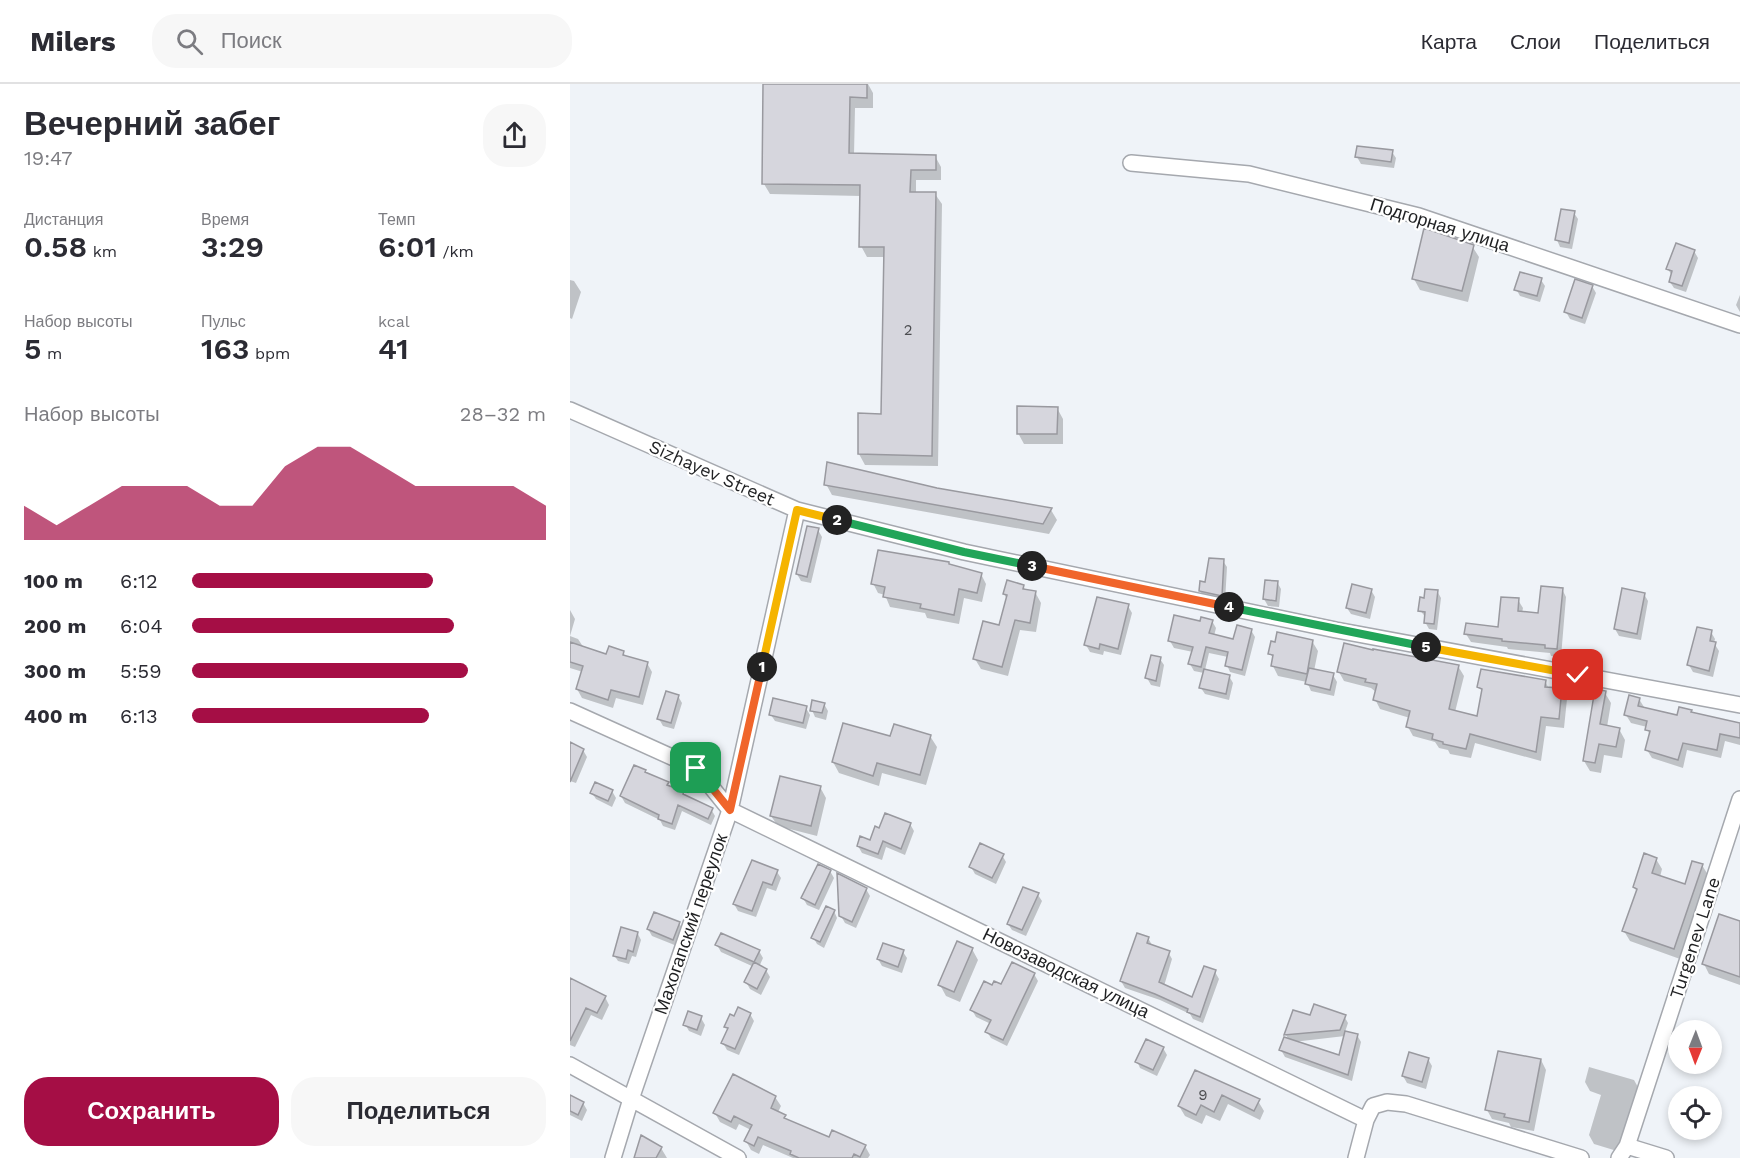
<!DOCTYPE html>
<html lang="ru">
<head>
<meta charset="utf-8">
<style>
	body { margin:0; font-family:"Work Sans",sans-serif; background:#f7f7f7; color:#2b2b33; height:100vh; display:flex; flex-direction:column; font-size:22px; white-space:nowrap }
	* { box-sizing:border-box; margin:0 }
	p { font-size:20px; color:#7c7c81 }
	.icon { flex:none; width:33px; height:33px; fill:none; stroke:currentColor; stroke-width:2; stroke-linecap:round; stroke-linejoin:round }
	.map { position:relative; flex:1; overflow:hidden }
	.sheet { display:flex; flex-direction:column; background:#fff; width:570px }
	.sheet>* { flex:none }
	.needle { width:39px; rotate:181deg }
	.tools { position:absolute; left:1098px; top:936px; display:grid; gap:12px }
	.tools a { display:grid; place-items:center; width:54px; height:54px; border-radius:50%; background:#fff; box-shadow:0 3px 9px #0003; font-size:30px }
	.pin { position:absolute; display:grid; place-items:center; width:51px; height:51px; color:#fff; margin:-26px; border-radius:12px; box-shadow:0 3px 9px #0006 }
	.km { position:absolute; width:30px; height:30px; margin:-15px; border-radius:50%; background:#222; color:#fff; font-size:16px; line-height:30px; text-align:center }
	.round { display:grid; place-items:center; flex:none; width:63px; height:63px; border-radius:24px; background:#f7f7f7 }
	.head { display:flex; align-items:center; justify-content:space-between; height:102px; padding:0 24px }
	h1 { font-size:33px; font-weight:600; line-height:45px }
	.metrics { display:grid; grid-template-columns:repeat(3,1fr); gap:9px; height:102px; padding:6px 24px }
	.metrics div { display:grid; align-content:center }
	.metrics b { font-size:30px; font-weight:600 }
	.metrics small { font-size:16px; font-weight:400 }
	.metrics p { font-size:16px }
	.chart { height:168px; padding:12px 24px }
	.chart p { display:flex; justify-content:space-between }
	.chart svg { width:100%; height:108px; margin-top:6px; fill:#a50e45; opacity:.7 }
	.button { display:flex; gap:12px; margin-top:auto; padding:12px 24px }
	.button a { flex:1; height:69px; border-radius:24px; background:#a50e45; color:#fff; font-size:24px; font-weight:600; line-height:69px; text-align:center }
	.button a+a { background:#f7f7f7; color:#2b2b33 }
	ul { padding:0 24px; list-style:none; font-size:20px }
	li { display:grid; grid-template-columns:96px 72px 1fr; align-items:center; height:45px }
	li i { height:15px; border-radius:8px; background:#a50e45 }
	header { display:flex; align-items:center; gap:36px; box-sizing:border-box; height:84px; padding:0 30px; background:#fff; border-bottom:2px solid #e1e1e2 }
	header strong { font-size:28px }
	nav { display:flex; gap:33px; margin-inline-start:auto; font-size:21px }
	.search { width:420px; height:54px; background:#f7f7f7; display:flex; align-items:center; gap:15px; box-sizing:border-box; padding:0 21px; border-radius:24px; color:#7c7c81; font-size:22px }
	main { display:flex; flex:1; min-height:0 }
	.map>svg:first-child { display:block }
	.shadow { fill:#0003; fill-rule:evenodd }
	.building { fill:#d6d6dd; stroke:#99999f; stroke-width:1.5 }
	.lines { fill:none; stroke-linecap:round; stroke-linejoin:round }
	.minor-casing { stroke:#a5a8ae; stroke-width:18 }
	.minor { stroke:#fff; stroke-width:15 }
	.split-1-casing { stroke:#fff; stroke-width:12 }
	.split-2-casing { stroke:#fff; stroke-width:12 }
	.split-3-casing { stroke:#fff; stroke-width:12 }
	.split-4-casing { stroke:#fff; stroke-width:12 }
	.split-5-casing { stroke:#fff; stroke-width:12 }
	.split-6-casing { stroke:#fff; stroke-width:12 }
	.split-1 { stroke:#f0652b; stroke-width:8 }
	.split-2 { stroke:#f5b400; stroke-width:8 }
	.split-3 { stroke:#22a559; stroke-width:8 }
	.split-4 { stroke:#f0652b; stroke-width:8 }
	.split-5 { stroke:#22a559; stroke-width:8 }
	.split-6 { stroke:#f5b400; stroke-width:8 }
	.labels { text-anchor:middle; stroke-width:4.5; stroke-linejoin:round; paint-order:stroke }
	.number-label { font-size:15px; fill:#4d4e51 }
	.street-label { font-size:18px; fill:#1f2022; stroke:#fff }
</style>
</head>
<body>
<header>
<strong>Milers</strong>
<div class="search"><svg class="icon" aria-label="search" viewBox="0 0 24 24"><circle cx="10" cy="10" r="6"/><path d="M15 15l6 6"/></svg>Поиск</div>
<nav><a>Карта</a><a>Слои</a><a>Поделиться</a></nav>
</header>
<main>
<section class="sheet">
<div class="head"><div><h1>Вечерний забег</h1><p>19:47</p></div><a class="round"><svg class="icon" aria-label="share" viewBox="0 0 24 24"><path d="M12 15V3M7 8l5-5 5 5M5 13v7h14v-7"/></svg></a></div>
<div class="metrics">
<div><p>Дистанция</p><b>0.58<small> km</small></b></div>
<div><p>Время</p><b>3:29</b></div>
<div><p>Темп</p><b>6:01<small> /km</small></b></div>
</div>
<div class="metrics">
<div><p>Набор высоты</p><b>5<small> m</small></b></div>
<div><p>Пульс</p><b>163<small> bpm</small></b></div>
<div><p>kcal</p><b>41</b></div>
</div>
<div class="chart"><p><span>Набор высоты</span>28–32 m</p>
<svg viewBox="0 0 160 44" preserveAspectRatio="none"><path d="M0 44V30L10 38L20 30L30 22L40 22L50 22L60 30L70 30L80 14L90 6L100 6L110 14L120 22L130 22L140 22L150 22L160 30V44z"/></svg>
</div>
<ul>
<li><b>100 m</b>6:12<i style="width:68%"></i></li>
<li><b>200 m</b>6:04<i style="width:74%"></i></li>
<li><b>300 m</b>5:59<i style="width:78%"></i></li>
<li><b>400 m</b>6:13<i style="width:67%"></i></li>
</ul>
<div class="button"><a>Сохранить</a><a>Поделиться</a></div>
</section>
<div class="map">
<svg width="1170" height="1074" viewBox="0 0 1170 1074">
	<rect width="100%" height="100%" fill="#eff3f8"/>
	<path class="shadow" d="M 195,0 L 298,0 L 303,9 L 303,24 L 285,24 L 284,71 L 365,72 L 371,83 L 371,96 L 346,96 L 346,109 L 365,110 L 372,120 L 368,382 L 295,381 L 289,370 L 290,331 L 313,331 L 315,173 L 297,173 L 291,162 L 291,112 L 200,110 L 194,100 Z
		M 822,68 L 826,74 L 824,84 L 791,80 L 787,73 Z
		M 1004,129 L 1008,135 L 1002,165 L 990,163 L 987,156 Z
		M 902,162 L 909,173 L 898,218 L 850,206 L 844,195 Z
		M 1124,167 L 1128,174 L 1116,208 L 1104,204 L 1100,198 L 1102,192 L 1098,185 Z
		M 0,196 L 4,197 L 11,208 L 2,235 L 0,234 Z
		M 971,196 L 975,202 L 970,218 L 950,212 L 946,205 Z
		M 1022,202 L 1026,209 L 1015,240 L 1000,235 L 996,228 Z
		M 1170,211 L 1170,228 L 1166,221 Z
		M 487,324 L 493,335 L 493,360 L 454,360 L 448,349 Z
		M 256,400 L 367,405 L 481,426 L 487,436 L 479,450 L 262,411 Z
		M 248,446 L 252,453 L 241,499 L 231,497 L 227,490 Z
		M 653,477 L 657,483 L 655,518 L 634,514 L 630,507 Z
		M 411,490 L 416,500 L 412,518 L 394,514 L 389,540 L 357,534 L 355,529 L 320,523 L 315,511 L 308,509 L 303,499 Z
		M 707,498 L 711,505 L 709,523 L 698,522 L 694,515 Z
		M 453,502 L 456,507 L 465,508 L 471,519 L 466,548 L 450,546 L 438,592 L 411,585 L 405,575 L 430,543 L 437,515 L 434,510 Z
		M 992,505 L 996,513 L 991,573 L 981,572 L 980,569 L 938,565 L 937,563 L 901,558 L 896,550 L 929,545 L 948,516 L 953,524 L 952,529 L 970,531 Z
		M 801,506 L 805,513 L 800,535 L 781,530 L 777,524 Z
		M 867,507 L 871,514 L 867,546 L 859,545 L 855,538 L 856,534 L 850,526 L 856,515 Z
		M 1074,510 L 1078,517 L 1071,556 L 1049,552 L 1045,545 Z
		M 558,522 L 562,529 L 551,571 L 534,567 L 533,571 L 520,568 L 516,561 Z
		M 0,526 L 5,535 L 0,552 Z
		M 642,537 L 646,544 L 644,552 L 664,557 L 681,546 L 685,553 L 675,592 L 660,588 L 657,581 L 658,573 L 639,569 L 635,586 L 659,592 L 663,599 L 659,616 L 635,610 L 631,604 L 634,589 L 624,587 L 620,580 L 623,568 L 604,564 L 600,557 L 631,539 Z
		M 1141,548 L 1145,555 L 1144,559 L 1149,567 L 1143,593 L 1123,588 L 1119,581 Z
		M 0,552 L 8,555 L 14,564 L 37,572 L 53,568 L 56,574 L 77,579 L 82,588 L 73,621 L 46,614 L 43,624 L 12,614 L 7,605 L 13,588 L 0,584 Z
		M 742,557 L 748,567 L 744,587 L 763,591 L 767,598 L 764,612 L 741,607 L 737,598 L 708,592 L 703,582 L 704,576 L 700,569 Z
		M 590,575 L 594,581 L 590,603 L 581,601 L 577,594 Z
		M 888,582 L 894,592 L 885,628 L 908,633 L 913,609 L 909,602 L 975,597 L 979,605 L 991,606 L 997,615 L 994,644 L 976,642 L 971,677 L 905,659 L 901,674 L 880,670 L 878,666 L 869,664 L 865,658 L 843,652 L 838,643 L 840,634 L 810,625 L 805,615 L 806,608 L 801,604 L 774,597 L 769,588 Z
		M 1035,609 L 1041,619 L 1037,643 L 1049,645 L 1055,656 L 1052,674 L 1034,671 L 1031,689 L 1020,687 L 1014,677 Z
		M 108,612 L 112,619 L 104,645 L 93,642 L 89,635 Z
		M 1069,615 L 1074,623 L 1108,633 L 1122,630 L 1170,641 L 1170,661 L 1155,657 L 1151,674 L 1117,666 L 1113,684 L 1082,674 L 1077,666 L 1080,652 L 1077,643 L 1061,639 L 1056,631 Z
		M 254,620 L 258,627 L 256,636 L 245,633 L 242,626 Z
		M 236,624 L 240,631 L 236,645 L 205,637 L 201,631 Z
		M 360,652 L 367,663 L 356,701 L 312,689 L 309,702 L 269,689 L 263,678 L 321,654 Z
		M 0,660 L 13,666 L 17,673 L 6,699 L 0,697 Z
		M 75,687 L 77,691 L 98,699 L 100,704 L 113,708 L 115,713 L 141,725 L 145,732 L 141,741 L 112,727 L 105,746 L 93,742 L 90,736 L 55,719 L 51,712 Z
		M 250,703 L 256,714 L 247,752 L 208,742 L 201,732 Z
		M 42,707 L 46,714 L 42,723 L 26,715 L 22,709 Z
		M 340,740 L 344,747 L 335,771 L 316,763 L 312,776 L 292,769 L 288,762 L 301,758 L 310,746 Z
		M 432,771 L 436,778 L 426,800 L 405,790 L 401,783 Z
		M 1086,775 L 1092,785 L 1090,793 L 1116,802 L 1132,781 L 1138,791 L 1110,875 L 1060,857 L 1054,847 L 1068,809 L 1064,803 Z
		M 183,778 L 207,788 L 211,794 L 206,807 L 197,804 L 186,833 L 168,827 L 164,820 Z
		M 260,787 L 264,794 L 249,826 L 237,821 L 233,814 Z
		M 296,805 L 300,812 L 286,844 L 275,839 L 271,832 Z
		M 468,811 L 472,817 L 456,852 L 442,846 L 438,840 Z
		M 264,827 L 267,834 L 254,864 L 247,860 L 243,853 Z
		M 1170,838 L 1170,901 L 1139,890 L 1134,880 Z
		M 109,839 L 113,846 L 107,862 L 82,852 L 78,845 Z
		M 68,850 L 71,856 L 66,873 L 62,872 L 59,880 L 48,877 L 44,871 Z
		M 578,854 L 582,861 L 598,868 L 602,875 L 594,902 L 623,915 L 645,888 L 649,895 L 633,939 L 623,935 L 620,930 L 590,916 L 555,904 L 551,897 Z
		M 147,861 L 189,867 L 193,874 L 189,883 L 196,886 L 200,893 L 191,911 L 180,905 L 176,898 L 184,883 L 151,868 Z
		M 402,865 L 408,876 L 390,918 L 376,912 L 370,901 Z
		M 333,868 L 337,874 L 332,889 L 312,882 L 308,875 Z
		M 464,890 L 468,897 L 437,962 L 421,954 L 417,948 L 421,940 L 406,933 L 402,926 L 423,903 L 432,902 Z
		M 0,896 L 35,913 L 39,921 L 32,936 L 21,931 L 5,963 L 0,961 Z
		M 724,928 L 741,933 L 774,932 L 778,939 L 775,948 L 787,951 L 791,958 L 782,997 L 715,973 L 711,966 L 719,956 L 716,951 ZM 775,952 L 770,973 L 723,958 Z
		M 180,930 L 184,937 L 169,971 L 157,966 L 153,959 L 158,947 L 156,943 L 165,934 Z
		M 131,934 L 135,941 L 131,952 L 119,947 L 115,940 Z
		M 593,964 L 597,971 L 587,992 L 570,984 L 567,977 Z
		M 858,975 L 862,982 L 856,1005 L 837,999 L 833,992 Z
		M 971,976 L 976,986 L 964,1047 L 941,1043 L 939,1039 L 922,1035 L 917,1026 Z
		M 1019,983 L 1064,996 L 1069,1005 L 1065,1021 L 1062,1020 L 1047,1067 L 1024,1060 L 1019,1051 L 1031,1011 L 1020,1007 L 1015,998 Z
		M 626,988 L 688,1017 L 694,1027 L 690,1036 L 658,1020 L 650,1037 L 636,1031 L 632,1040 L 615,1032 L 609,1022 Z
		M 0,1013 L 13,1019 L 17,1026 L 12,1037 L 0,1031 Z
		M 205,1013 L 211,1022 L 208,1028 L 217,1036 L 259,1055 L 295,1062 L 300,1071 L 298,1074 L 223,1074 L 193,1061 L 189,1070 L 181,1066 L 176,1057 L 181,1046 L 169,1040 L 166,1046 L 150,1038 L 145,1029 Z
		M 1142,1031 L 1145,1037 L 1142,1048 L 1136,1046 L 1142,1046 Z
		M 1112,1046 L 1117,1046 L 1132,1051 L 1131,1053 Z
		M 91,1064 L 97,1074 L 66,1074 Z"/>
	<path class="building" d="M 193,0 L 297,0 L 297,14 L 280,13 L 279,69 L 366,71 L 366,86 L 341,86 L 340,108 L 366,108 L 362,372 L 288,370 L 288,329 L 311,330 L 314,163 L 289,163 L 290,101 L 192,100 Z
		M 787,62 L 823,66 L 821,78 L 785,73 Z
		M 991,125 L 1005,127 L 999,159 L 985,156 Z
		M 854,144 L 904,161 L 892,207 L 842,195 Z
		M 1106,159 L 1125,166 L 1112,202 L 1099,198 L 1102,187 L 1096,185 Z
		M 950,188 L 972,194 L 967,212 L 944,206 Z
		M 1005,195 L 1023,201 L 1012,234 L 994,228 Z
		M 447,322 L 488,323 L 487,350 L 447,350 Z
		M 257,378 L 367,404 L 482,424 L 473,440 L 254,401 Z
		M 237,442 L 249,444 L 237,493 L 226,490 Z
		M 308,466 L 379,478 L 379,480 L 412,489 L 407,509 L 389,505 L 384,531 L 350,524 L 351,520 L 313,513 L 315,503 L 301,500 Z
		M 639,474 L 654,475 L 652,512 L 629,507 L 630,497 L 635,498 Z
		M 437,496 L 454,501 L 453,505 L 466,507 L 460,539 L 445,536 L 432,583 L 403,575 L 413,537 L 429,541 L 437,511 L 433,510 Z
		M 695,496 L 708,497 L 706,517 L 693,515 Z
		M 782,500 L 802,505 L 796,529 L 776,524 Z
		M 971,502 L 993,504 L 987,565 L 975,564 L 975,561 L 932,557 L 932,555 L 894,550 L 896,539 L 928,543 L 931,513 L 949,514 L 948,527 L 968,529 Z
		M 1052,504 L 1075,509 L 1067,550 L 1044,545 Z
		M 855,505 L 868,506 L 864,540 L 854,539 L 855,528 L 848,527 L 850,513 L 854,514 Z
		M 527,513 L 559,520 L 548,565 L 530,560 L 529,565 L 514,561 Z
		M 604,531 L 630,537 L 631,533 L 643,536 L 639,549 L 663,555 L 667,541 L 682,545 L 672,586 L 655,582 L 658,568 L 636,563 L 631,583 L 618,580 L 623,563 L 598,557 Z
		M 1127,543 L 1142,546 L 1140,557 L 1146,558 L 1139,587 L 1117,581 Z
		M 707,548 L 743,556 L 737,590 L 701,582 L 703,571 L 698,570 L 701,557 L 705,558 Z
		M 0,558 L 36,570 L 39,562 L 54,567 L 53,571 L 78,578 L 69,613 L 41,606 L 38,616 L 6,605 L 13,582 L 0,578 Z
		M 774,559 L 803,566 L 803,565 L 889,581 L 879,625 L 907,632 L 912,605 L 907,603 L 911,585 L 976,596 L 975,603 L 992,604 L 989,635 L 971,633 L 966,668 L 900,650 L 896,665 L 873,660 L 873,658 L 862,655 L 863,650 L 836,643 L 840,627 L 803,616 L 807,600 L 795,598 L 796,595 L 767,588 Z
		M 581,571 L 591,573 L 586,597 L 575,594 Z
		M 739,584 L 764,589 L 760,606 L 735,600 Z
		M 634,585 L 660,591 L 656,610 L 629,604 Z
		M 1025,605 L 1036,607 L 1030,640 L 1050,644 L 1046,663 L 1029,660 L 1025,679 L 1013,677 Z
		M 96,607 L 109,611 L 101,639 L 87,635 Z
		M 1059,611 L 1070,614 L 1068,622 L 1107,631 L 1109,623 L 1122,626 L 1121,628 L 1170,639 L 1170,654 L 1150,650 L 1147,666 L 1113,659 L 1108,676 L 1075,666 L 1080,647 L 1075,646 L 1077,637 L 1054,631 Z
		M 203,614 L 237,622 L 233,639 L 199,631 Z
		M 242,616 L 255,619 L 252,629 L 240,627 Z
		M 273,639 L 320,652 L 324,640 L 361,651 L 350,691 L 307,679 L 303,692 L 262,678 Z
		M 0,658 L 14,665 L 0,698 Z
		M 64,681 L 76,686 L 75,688 L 99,698 L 97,701 L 114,707 L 113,710 L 143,724 L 138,735 L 108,721 L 102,740 L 88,735 L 89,731 L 50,712 Z
		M 210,692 L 251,702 L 241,742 L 200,732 Z
		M 25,698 L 43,706 L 38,717 L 20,709 Z
		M 315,729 L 341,739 L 331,765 L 313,757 L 308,770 L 287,762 L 290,752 L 300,756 L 305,742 L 309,744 Z
		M 410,759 L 434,770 L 422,794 L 399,783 Z
		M 1074,769 L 1087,774 L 1082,789 L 1115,800 L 1122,777 L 1133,780 L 1104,865 L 1052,847 L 1067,805 L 1063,803 Z
		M 182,776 L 208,786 L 202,801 L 193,798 L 182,827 L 163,820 Z
		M 248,780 L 261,786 L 245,821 L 231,814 Z
		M 267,789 L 297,804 L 282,838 L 269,832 Z
		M 453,803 L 469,809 L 452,846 L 437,840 Z
		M 256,822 L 265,826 L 250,858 L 241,854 Z
		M 84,828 L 110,838 L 103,856 L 77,845 Z
		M 1149,830 L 1170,837 L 1170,893 L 1132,880 Z
		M 51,843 L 68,848 L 63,868 L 58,866 L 56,875 L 43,872 Z
		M 151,849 L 190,866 L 184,878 L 145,861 Z
		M 567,849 L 579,853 L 577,859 L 600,867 L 589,898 L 622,913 L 634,882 L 646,886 L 630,933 L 617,928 L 618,925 L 585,910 L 550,897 Z
		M 387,857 L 403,864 L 384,908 L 368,901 Z
		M 313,859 L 334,866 L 328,883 L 307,875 Z
		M 184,878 L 197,885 L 187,905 L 174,898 Z
		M 442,878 L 465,889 L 433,956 L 415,948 L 421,936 L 400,926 L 414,897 L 422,901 L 424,897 L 431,900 Z
		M 0,894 L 36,912 L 27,929 L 16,924 L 0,957 Z
		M 744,920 L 776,931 L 770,946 L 714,951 L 723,926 L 740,931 Z
		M 168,923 L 181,929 L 165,965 L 151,959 L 158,944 L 154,943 L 160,930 L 164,932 Z
		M 118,927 L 132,932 L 127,946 L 113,941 Z
		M 775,947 L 788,950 L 778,991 L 709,966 L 714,953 L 769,971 Z
		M 576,955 L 594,963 L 583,986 L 565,978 Z
		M 928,967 L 971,975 L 959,1038 L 934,1033 L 935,1030 L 915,1026 Z
		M 839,968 L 859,974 L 852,998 L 832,992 Z
		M 625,986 L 690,1015 L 684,1027 L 652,1011 L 644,1028 L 631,1021 L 626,1031 L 608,1022 Z
		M 163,990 L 206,1012 L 201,1024 L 216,1031 L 214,1034 L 259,1053 L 262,1046 L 296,1061 L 290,1073 L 284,1070 L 282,1074 L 229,1074 L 220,1070 L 221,1067 L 188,1053 L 184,1062 L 174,1057 L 182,1041 L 164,1032 L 161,1038 L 143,1029 Z
		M 0,1011 L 14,1018 L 8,1031 L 0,1027 Z
		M 71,1051 L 92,1063 L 86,1074 L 64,1074 Z"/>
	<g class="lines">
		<defs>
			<path id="minor" d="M 561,79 L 679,90 L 849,132 L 1170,241
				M 0,326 L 227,426 L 394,468 L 766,546 L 1170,621
				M 0,627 L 126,684 L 160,726 L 796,1036 L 803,1022 L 817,1018 L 836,1020 L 1011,1074
				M 0,981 L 168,1074
				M 1057,1062 L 1170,715
				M 43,1074 L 61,1015 L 160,726 L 227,426
				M 786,1074 L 796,1036
				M 1049,1074 L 1057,1062 L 1096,1074"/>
		</defs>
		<use href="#minor" class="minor-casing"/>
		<use href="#minor" class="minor"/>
	</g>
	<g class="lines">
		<defs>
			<path id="split-1" d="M 126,684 L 160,726 L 192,583"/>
			<path id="split-2" d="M 192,583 L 227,426 L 267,436"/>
			<path id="split-3" d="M 267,436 L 394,468 L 462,482"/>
			<path id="split-4" d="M 462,482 L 659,523"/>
			<path id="split-5" d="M 659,523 L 856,563"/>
			<path id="split-6" d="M 856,563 L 1008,591"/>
		</defs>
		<use href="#split-1" class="split-1-casing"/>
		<use href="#split-2" class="split-2-casing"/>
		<use href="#split-3" class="split-3-casing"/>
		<use href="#split-4" class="split-4-casing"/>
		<use href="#split-5" class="split-5-casing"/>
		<use href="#split-6" class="split-6-casing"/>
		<use href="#split-1" class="split-1"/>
		<use href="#split-2" class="split-2"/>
		<use href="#split-3" class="split-3"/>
		<use href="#split-4" class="split-4"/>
		<use href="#split-5" class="split-5"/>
		<use href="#split-6" class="split-6"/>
	</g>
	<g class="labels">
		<g class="number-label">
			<text x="338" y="251">2</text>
			<text x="633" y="1016">9</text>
		</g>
		<g class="street-label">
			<text transform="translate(870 141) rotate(17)" y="6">Подгорная улица</text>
			<text transform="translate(142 389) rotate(24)" y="6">Sizhayev Street</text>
			<text transform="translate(121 840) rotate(-71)" y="6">Махогапский переулок</text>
			<text transform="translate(1125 854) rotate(-72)" y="6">Turgenev Lane</text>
			<text transform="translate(496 889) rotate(26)" y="6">Новозаводская улица</text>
		</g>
	</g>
</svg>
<div class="tools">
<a><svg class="needle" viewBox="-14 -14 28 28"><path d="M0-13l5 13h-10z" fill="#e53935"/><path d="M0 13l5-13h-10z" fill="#7c7c81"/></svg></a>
<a><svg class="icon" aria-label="locate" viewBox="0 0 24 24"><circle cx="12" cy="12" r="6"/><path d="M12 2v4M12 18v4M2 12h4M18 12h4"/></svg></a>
</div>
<div class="pin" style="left:126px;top:684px;background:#1e9e55"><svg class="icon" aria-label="arrive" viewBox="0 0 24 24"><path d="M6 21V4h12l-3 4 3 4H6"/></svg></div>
<div class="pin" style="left:1008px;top:591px;background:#d93025"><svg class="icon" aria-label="check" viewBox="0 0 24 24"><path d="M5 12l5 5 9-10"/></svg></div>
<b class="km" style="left:192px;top:583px">1</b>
<b class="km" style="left:267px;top:436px">2</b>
<b class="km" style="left:462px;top:482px">3</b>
<b class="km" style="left:659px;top:523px">4</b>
<b class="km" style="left:856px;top:563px">5</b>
</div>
</main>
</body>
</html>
